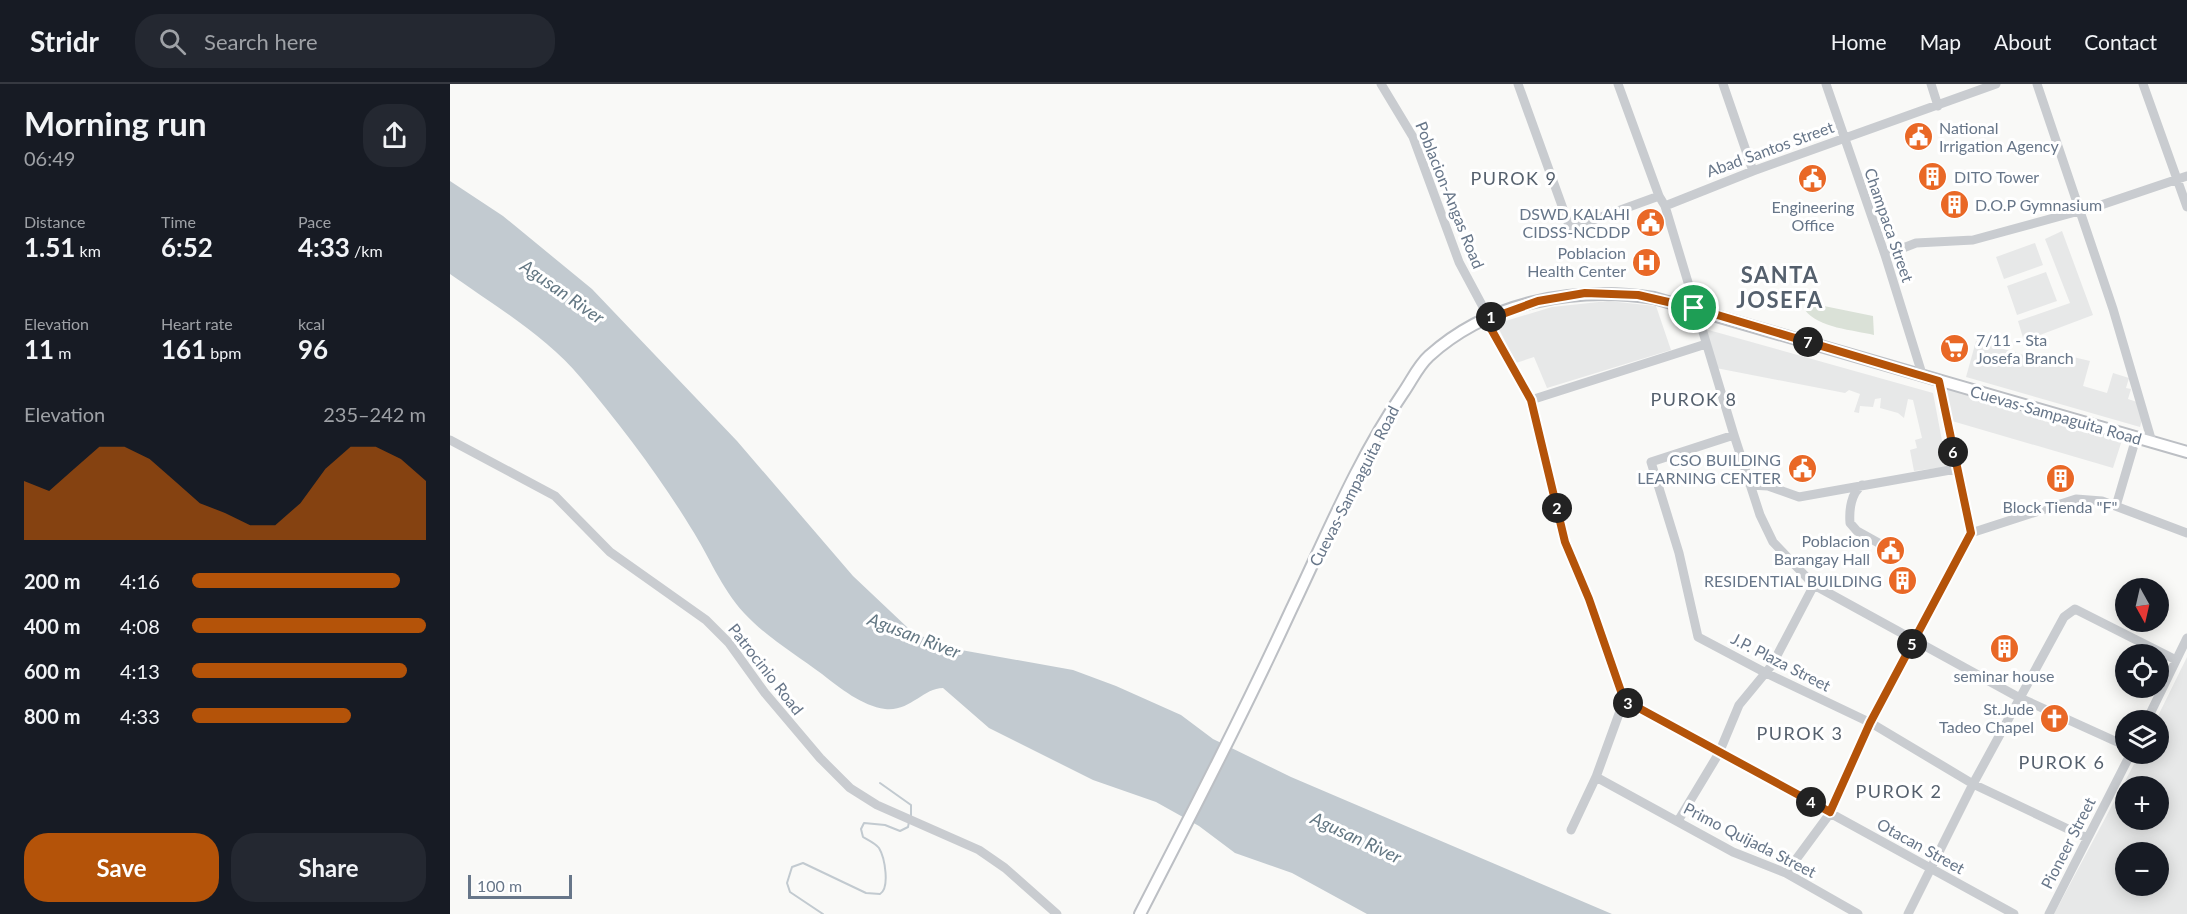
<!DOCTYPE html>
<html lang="en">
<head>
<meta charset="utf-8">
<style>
	body { margin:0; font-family:Lato,sans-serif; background:#242831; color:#f1f3f6; height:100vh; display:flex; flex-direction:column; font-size:22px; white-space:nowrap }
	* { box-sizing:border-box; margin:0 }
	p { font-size:20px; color:#9ea1a6 }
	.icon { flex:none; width:33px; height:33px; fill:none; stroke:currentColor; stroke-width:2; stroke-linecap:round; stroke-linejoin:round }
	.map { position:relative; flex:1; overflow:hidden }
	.details { display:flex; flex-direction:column; background:#171b24; width:450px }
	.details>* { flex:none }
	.needle { width:39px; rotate:172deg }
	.tools { position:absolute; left:1665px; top:494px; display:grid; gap:12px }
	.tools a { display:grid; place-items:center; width:54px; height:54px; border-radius:50%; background:#171b24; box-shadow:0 3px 15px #0003; font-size:30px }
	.scale { position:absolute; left:18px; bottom:15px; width:104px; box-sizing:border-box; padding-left:6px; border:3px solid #677689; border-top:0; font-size:16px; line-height:21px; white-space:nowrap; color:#677689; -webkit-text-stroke:4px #fff; paint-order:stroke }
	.pin { position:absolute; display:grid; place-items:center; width:51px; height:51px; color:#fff; margin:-26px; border:3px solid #fff; border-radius:50%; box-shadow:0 2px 6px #0007 }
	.km { position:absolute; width:30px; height:30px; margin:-15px; border-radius:50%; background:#222; color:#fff; font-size:16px; line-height:30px; text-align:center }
	.round { display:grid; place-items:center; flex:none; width:63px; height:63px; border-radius:24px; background:#242831 }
	.overview { display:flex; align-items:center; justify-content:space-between; height:102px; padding:0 24px }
	h1 { font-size:33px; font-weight:700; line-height:45px }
	.stats { display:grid; grid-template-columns:repeat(3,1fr); gap:9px; height:102px; padding:6px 24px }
	.stats div { display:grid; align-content:center }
	.stats b { font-size:26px; font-weight:700 }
	.stats small { font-size:16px; font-weight:400 }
	.stats p { font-size:16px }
	.chart { height:168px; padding:12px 24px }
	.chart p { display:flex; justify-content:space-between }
	.chart svg { width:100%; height:108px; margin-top:6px; fill:#b45309; opacity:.7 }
	.button { display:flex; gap:12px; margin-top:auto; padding:12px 24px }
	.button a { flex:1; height:69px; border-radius:24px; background:#b45309; color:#fff; font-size:24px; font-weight:700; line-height:69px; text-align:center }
	.button a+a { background:#242831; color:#f1f3f6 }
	ul { padding:0 24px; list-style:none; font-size:20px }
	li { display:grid; grid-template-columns:96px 72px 1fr; align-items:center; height:45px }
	li i { height:15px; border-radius:8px; background:#b45309 }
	header { display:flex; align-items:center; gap:36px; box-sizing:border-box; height:84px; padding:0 30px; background:#171b24; border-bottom:2px solid #363941 }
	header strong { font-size:28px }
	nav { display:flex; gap:33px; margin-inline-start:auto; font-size:21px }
	.search { width:420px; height:54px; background:#242831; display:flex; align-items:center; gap:15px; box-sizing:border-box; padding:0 21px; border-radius:24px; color:#9ea1a6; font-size:22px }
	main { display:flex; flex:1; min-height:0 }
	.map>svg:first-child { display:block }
	.built { fill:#e7e8e8; fill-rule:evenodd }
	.green { fill:#dae1d7 }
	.water { fill:#c2cad0 }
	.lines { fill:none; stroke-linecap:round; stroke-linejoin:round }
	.stream { stroke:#c2cad0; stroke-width:2 }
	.major-casing { stroke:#bcbfc4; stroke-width:14 }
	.minor { stroke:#c9ccd0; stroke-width:9 }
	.major { stroke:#fff; stroke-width:10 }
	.route-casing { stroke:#fff; stroke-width:12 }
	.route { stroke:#b45309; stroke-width:8 }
	.labels { text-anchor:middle; stroke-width:6; stroke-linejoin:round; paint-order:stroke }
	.poi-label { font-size:16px; fill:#677689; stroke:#fff; text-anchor:end }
	.street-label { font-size:16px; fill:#677689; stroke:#fff }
	.neighbourhood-label { font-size:18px; letter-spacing:1.5px; fill:#55606d; stroke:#fff }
	.water-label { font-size:18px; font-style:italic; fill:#637783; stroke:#fff }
	.district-label { font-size:22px; font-weight:bold; letter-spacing:1.5px; fill:#55606d; stroke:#fff }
</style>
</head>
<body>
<header>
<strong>Stridr</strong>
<div class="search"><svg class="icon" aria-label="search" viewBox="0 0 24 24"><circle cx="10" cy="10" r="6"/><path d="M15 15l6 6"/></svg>Search here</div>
<nav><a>Home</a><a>Map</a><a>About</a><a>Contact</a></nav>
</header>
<main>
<section class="details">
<div class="overview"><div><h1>Morning run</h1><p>06:49</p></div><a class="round"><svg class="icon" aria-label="share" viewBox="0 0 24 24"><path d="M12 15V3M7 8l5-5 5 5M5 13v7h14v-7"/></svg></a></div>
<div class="stats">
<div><p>Distance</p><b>1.51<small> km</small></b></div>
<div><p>Time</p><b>6:52</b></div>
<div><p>Pace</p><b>4:33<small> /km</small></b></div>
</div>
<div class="stats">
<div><p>Elevation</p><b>11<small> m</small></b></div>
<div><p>Heart rate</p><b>161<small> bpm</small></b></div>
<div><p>kcal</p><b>96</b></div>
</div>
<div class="chart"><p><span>Elevation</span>235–242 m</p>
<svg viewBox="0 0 160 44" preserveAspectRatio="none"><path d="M0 44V20L10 24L20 15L30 6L40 6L50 11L60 20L70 29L80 33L90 38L100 38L110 29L120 15L130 6L140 6L150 11L160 20V44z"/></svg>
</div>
<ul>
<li><b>200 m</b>4:16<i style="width:89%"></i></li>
<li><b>400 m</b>4:08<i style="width:100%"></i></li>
<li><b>600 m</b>4:13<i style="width:92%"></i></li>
<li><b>800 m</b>4:33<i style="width:68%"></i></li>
</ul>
<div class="button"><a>Save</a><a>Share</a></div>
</section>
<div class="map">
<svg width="1737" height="830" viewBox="0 0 1737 830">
	<rect width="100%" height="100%" fill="#f9f9f7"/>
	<path class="built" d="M 1612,147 L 1643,231 L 1574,257 L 1568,237 L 1620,219 L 1595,155 Z
		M 1585,159 L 1593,181 L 1554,195 L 1546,173 Z
		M 1596,188 L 1607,217 L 1567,231 L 1557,202 Z
		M 1158,217 L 1206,222 L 1221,266 L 1097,304 L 1084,273 L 1066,279 L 1049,245 L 1049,239 L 1102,223 Z
		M 1255,245 L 1483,309 L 1497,383 L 1464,387 L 1460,366 L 1467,364 L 1465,356 L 1472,354 L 1463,316 L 1458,315 L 1454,334 L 1448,329 L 1430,324 L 1431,314 L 1425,315 L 1423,323 L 1410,322 L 1409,329 L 1404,328 L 1410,310 L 1399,306 L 1395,309 L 1266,284 Z
		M 1526,257 L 1615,283 L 1619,272 L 1640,277 L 1633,302 L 1657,309 L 1663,289 L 1679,294 L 1676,304 L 1681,305 L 1678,315 L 1690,319 L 1693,332 L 1690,343 L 1516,293 Z
		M 1495,300 L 1674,350 L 1663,384 L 1502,337 Z
		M 1737,573 L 1737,830 L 1604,830 L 1690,669 L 1708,669 L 1708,636 L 1706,636 ZM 1676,702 L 1708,702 L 1708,735 L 1676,735 ZM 1676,768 L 1708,768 L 1708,801 L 1676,801 Z"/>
	<path class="green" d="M 1369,221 L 1423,232 L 1424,251 C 1404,246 1368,244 1355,226 Z"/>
	<path class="water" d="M 0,97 L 53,132 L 142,205 L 287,357 L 403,492 L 458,544 L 479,556 L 511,566 L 623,586 L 666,602 L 731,631 L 763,655 L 841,693 L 1162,830 L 917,830 L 842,789 L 785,769 L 749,742 L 706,718 L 643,696 L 539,644 L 493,604 C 473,604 460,628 435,625 C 412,622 390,604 372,590 C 346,571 315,552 294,529 C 271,504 259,472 241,444 C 210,393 170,340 131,294 C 95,251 45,222 0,190 Z"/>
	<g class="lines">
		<path class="stream" d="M 430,699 L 461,721 L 461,733
			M 373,830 L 340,808 L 337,799 L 342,783 L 353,779 L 416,809 L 430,810 C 440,804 435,774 429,764 C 425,759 418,756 413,753 L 411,745 L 414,739 L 435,741 L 450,747 L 458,743 L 459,738"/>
		<defs>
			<path id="major" d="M 690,830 C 742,729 794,628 841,526 C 876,453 907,376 953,309 C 962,296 968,282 979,272 C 1040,217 1125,202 1204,214 L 1737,368"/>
		</defs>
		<use href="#major" class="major-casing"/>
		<path class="minor" d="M 931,0 L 963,53 L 1009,178 L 1039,234
			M 1068,0 L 1120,144
			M 1168,0 L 1209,112
			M 1273,0 L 1303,87
			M 1376,0 L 1435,171 L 1473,293
			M 1481,0 L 1488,22
			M 1587,0 L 1663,225 L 1702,358
			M 1693,0 L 1737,123
			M 1215,122 L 1284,351 L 1310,431 L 1323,458 L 1364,501 L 1568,613 L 1676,662
			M 1110,148 L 1209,112 L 1215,122 L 1303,87 L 1546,0
			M 1435,171 L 1466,159 L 1523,156 L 1651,121 L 1737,92
			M 1036,235 L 1081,316 L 1115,458 L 1139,515 L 1174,616 L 1146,693 L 1121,746
			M 1081,316 L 1256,260
			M 1284,351 L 1201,378 L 1229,469 L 1248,553 L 1316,589 L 1421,639 L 1523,700 L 1637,754
			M 0,356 L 105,412 L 160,468 L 256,536 L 279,559 L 315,609 L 370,674 L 400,704 L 427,721 L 529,766 L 555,784 L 607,830
			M 1300,401 L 1318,402 L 1349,413 L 1506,385
			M 1412,401 C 1401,409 1399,426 1400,439 L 1407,447 L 1434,462
			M 1666,422 L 1686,354
			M 1521,449 L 1626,415 L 1652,417 L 1737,449
			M 1174,616 L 1564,830
			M 1697,636 L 1737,554
			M 1146,693 L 1283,768 L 1336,789 L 1408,830
			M 1228,737 L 1269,669 L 1289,621 L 1322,581 L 1364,501
			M 1336,789 L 1381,728 L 1421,639 L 1521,449 L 1489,297
			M 1458,830 L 1523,700 L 1614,533 L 1625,525 L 1726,576
			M 1599,830 L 1681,669"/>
		<use href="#major" class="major"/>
	</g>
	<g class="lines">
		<defs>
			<path id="route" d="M 1135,209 L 1188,211 L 1244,224 L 1489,297 L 1521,449 L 1420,639 L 1380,728 L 1174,616 L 1139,515 L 1115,458 L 1081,316 L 1036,236 L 1088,217 Z"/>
		</defs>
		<use href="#route" class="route-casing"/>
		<use href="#route" class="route"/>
	</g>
	<defs>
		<symbol id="civic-disc" viewBox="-11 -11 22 22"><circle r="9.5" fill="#e96826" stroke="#fff"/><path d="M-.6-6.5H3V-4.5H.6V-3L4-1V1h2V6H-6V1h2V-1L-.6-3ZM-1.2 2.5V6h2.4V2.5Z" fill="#fff"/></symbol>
		<symbol id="building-disc" viewBox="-11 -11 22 22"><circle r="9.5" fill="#e96826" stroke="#fff"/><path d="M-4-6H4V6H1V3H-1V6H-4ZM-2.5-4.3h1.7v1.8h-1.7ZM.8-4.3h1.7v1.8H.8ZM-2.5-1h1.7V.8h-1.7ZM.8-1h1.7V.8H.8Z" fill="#fff"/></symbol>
		<symbol id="hospital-disc" viewBox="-11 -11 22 22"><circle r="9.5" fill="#e96826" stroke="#fff"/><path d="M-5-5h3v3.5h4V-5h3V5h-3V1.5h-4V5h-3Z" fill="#fff"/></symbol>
		<symbol id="supermarket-disc" viewBox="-11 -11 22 22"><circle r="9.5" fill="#e96826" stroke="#fff"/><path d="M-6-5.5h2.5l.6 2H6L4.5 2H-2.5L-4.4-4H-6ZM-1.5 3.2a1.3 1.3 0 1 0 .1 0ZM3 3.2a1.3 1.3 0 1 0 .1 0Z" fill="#fff"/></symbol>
		<symbol id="church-disc" viewBox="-11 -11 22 22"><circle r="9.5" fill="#e96826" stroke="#fff"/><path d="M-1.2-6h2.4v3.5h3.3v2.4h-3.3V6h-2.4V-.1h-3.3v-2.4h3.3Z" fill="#fff"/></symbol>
	</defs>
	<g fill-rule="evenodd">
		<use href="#civic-disc" x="1452" y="36" width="33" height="33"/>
		<use href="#building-disc" x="1466" y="76" width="33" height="33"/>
		<use href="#civic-disc" x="1346" y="78" width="33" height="33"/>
		<use href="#building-disc" x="1488" y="104" width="33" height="33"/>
		<use href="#civic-disc" x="1184" y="122" width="33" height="33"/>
		<use href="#hospital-disc" x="1180" y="162" width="33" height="33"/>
		<use href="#supermarket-disc" x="1488" y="248" width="33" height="33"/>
		<use href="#civic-disc" x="1336" y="368" width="33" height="33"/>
		<use href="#building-disc" x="1594" y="378" width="33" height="33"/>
		<use href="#civic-disc" x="1424" y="450" width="33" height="33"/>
		<use href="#building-disc" x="1436" y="480" width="33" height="33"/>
		<use href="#building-disc" x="1538" y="548" width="33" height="33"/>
		<use href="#church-disc" x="1588" y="618" width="33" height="33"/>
	</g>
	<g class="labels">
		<g class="poi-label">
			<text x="1489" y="50" text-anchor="start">National<tspan x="1489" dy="18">Irrigation Agency</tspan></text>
			<text x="1504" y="99" text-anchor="start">DITO Tower</text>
			<text x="1525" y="127" text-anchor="start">D.O.P Gymnasium</text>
			<text x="1363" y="129" text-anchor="middle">Engineering<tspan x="1363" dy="18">Office</tspan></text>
			<text x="1180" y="136">DSWD KALAHI<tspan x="1180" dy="18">CIDSS-NCDDP</tspan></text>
			<text x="1176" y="175">Poblacion<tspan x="1176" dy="18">Health Center</tspan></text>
			<text x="1526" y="262" text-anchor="start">7/11 - Sta<tspan x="1526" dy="18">Josefa Branch</tspan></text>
			<text x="1331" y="382">CSO BUILDING<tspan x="1331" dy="18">LEARNING CENTER</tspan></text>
			<text x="1610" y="429" text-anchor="middle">Block Tienda "F"</text>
			<text x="1420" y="463">Poblacion<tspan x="1420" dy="18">Barangay Hall</tspan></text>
			<text x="1432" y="503">RESIDENTIAL BUILDING</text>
			<text x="1554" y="598" text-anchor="middle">seminar house</text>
			<text x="1584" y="631">St.Jude<tspan x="1584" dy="18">Tadeo Chapel</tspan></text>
		</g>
		<g class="street-label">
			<text transform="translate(1320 65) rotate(-20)" y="6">Abad Santos Street</text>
			<text transform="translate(1000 111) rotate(68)" y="6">Poblacion-Angas Road</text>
			<text transform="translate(1439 141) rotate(71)" y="6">Champaca Street</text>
			<text transform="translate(1606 331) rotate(16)" y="6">Cuevas-Sampaguita Road</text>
			<text transform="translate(904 402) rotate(-63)" y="6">Cuevas-Sampaguita Road</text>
			<text transform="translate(1331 578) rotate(27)" y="6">J.P. Plaza Street</text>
			<text transform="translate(316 585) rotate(52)" y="6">Patrocinio Road</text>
			<text transform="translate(1300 756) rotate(27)" y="6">Primo Quijada Street</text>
			<text transform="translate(1618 759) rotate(-63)" y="6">Pioneer Street</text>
			<text transform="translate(1471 762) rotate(29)" y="6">Otacan Street</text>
		</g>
		<g class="neighbourhood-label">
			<text x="1064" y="101">PUROK 9</text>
			<text x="1244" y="322">PUROK 8</text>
			<text x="1350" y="656">PUROK 3</text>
			<text x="1612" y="685">PUROK 6</text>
			<text x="1449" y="714">PUROK 2</text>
		</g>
		<g class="water-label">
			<text transform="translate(112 208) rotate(35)" y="6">Agusan River</text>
			<text transform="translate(464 552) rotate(21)" y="6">Agusan River</text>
			<text transform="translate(906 754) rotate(25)" y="6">Agusan River</text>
		</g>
		<g class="district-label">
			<text x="1330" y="199">SANTA<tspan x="1330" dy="25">JOSEFA</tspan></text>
		</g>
	</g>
</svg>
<div class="tools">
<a><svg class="needle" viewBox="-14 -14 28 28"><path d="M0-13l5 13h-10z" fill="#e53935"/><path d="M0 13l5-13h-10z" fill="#9ea1a6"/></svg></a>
<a><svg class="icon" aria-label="locate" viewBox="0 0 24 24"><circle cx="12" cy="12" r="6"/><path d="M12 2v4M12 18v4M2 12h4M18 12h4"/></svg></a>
<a><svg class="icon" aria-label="layers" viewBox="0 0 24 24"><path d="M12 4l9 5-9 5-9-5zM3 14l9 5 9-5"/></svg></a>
<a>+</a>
<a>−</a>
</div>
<div class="scale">100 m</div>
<div class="pin" style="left:1244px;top:224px;background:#1e9e55"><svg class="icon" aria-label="arrive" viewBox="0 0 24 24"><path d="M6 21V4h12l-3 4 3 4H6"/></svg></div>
<b class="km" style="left:1041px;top:233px">1</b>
<b class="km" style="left:1107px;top:424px">2</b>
<b class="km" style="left:1178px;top:619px">3</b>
<b class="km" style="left:1361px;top:718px">4</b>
<b class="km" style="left:1462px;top:560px">5</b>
<b class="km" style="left:1503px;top:368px">6</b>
<b class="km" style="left:1358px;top:258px">7</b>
</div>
</main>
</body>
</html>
